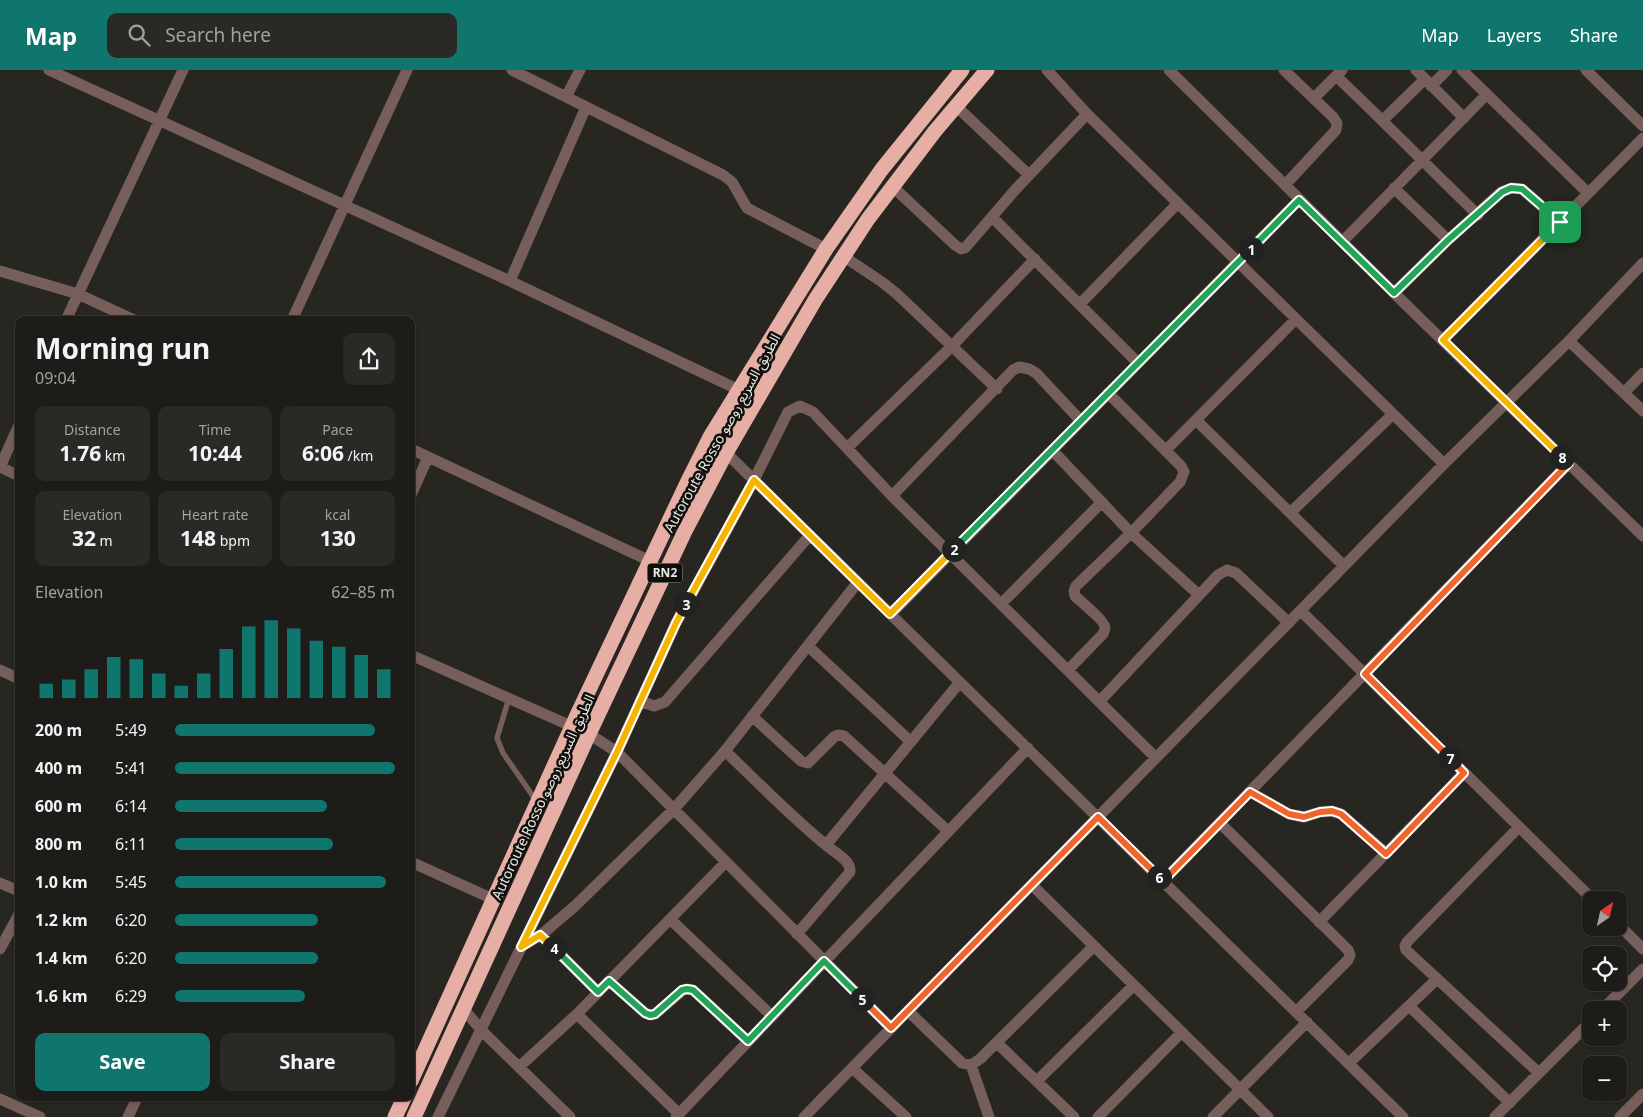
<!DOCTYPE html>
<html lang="en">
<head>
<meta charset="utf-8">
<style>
	body { margin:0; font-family:"Noto Sans","Noto Sans Arabic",sans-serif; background:#2a2925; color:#f1f3f6; height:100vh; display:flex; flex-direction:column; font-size:19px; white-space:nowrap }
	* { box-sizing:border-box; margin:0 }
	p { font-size:16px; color:#a0a1a2 }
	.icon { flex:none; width:28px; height:28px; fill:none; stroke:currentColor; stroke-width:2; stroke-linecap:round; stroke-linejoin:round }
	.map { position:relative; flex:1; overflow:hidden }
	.side { position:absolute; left:15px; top:246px; width:400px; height:785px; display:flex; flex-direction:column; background:#1d1c18; border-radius:10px; box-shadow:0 1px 4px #0004,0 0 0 1px #3b3a37 }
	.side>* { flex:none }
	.needle { width:32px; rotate:34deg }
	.fabs { position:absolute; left:1582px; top:821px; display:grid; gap:10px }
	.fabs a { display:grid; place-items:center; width:45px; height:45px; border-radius:10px; background:#1d1c18; box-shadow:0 1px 4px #0004,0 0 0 1px #3b3a37; font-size:25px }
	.pin { position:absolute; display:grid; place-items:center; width:42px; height:42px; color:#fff; margin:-21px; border-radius:10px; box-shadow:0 2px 8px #0006 }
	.km { position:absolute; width:25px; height:25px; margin:-12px; border-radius:50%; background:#222; color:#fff; font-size:14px; line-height:25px; text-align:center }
	.round { display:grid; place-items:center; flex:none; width:52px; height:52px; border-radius:10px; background:#2a2925 }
	.head { display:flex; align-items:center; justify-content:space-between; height:85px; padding:0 20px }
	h1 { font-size:28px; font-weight:700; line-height:38px }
	.metrics { display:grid; grid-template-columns:repeat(3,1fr); gap:8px; height:85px; padding:5px 20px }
	.metrics div { display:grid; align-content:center; border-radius:10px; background:#2a2925; text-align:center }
	.metrics b { font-size:21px; font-weight:700 }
	.metrics small { font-size:14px; font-weight:400 }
	.metrics p { font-size:14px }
	.chart { height:140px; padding:10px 20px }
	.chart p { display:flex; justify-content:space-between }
	.chart svg { width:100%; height:90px; margin-top:5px; stroke:#0f766e; stroke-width:6 }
	.action { display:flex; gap:10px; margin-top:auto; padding:10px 20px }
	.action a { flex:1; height:58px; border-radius:10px; background:#0f766e; color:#fff; font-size:20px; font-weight:700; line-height:58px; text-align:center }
	.action a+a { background:#2a2925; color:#f1f3f6 }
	ul { padding:0 20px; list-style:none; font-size:16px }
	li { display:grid; grid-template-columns:80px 60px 1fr; align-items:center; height:38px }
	li i { height:12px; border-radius:6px; background:#0f766e }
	header { display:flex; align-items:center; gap:30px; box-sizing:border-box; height:70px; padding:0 25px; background:#0f766e; color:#fff }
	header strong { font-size:24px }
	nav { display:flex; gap:28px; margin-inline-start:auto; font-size:18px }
	.search { width:350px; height:45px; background:#2a2925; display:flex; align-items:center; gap:12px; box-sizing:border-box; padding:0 18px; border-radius:10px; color:#a0a1a2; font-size:19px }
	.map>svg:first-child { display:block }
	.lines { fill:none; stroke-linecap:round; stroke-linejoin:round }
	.lane { stroke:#765f5b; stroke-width:5.5 }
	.street { stroke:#765f5b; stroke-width:11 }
	.highway { stroke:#e7aea5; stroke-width:15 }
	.split-1-casing { stroke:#fff; stroke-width:10 }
	.split-2-casing { stroke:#fff; stroke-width:10 }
	.split-3-casing { stroke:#fff; stroke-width:10 }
	.split-4-casing { stroke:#fff; stroke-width:10 }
	.split-5-casing { stroke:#fff; stroke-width:10 }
	.split-6-casing { stroke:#fff; stroke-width:10 }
	.split-7-casing { stroke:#fff; stroke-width:10 }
	.split-8-casing { stroke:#fff; stroke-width:10 }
	.split-9-casing { stroke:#fff; stroke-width:10 }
	.split-1 { stroke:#22a559; stroke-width:6 }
	.split-2 { stroke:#22a559; stroke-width:6 }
	.split-3 { stroke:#f5b400; stroke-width:6 }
	.split-4 { stroke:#f5b400; stroke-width:6 }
	.split-5 { stroke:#22a559; stroke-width:6 }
	.split-6 { stroke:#f0652b; stroke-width:6 }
	.split-7 { stroke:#f0652b; stroke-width:6 }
	.split-8 { stroke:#f0652b; stroke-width:6 }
	.split-9 { stroke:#f5b400; stroke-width:6 }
	.labels { text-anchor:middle; stroke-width:5; stroke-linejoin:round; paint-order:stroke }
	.shield { fill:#0f0f0c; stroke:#a8a7a3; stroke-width:1 }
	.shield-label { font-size:12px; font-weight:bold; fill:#e9e8e4 }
	.street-label { font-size:14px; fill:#e9e8e4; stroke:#0f0f0c }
</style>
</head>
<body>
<header>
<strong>Map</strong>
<div class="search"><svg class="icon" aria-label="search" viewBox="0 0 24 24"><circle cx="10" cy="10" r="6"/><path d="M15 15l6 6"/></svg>Search here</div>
<nav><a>Map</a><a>Layers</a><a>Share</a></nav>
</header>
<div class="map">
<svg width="1643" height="1047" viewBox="0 0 1643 1047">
	<rect width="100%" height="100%" fill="#272620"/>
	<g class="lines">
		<path class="lane" d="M 509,628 L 497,668 L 503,683 L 537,732"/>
		<path class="street" d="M 49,0 L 510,211 L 739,320
			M 512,0 L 723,105 L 732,112 L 747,138 L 826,179
			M 1047,0 L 1087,44 L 1444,394
			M 1169,0 L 1394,223 L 1643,466
			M 1284,0 L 1333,47 L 1337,53 L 1336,60 L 1285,115
			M 1416,0 L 1464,48
			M 1462,0 L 1588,123
			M 1586,0 L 1643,56
			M 1336,6 C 1384,51 1430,99 1478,145
			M 1431,16 L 1447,0
			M 566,27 L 580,0
			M 1314,28 L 1342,0
			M 956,36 L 1029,105
			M 1383,50 L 1425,9
			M 892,116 L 955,175 L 961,179 L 965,178 L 1015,120 L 1087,44
			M 1394,118 L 1448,170
			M 992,147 L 1138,293
			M 1342,172 L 1487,24
			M 843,186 L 882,212 L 897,224 L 997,319
			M 0,201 L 78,224 L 134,250
			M 510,211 L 586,37
			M 1394,223 L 1448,170 L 1501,122 L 1511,118 L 1522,119 L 1560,152
			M 1080,234 L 1178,133
			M 66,250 L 183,0
			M 292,250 L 407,0
			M 1443,270 L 1643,68
			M 1569,271 L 1643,341
			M 1624,323 L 1643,303
			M 1196,350 L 1344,496
			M 710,367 L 1403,1047
			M 847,378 L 952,276 L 1035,189
			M 411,379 L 650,491
			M 1052,380 L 1131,463 L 1199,525
			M 1166,380 L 1296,249
			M 0,397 L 19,355
			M 0,397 L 19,406
			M 411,425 L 428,387
			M 892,426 L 1013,300 L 1019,297 L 1029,299 L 1036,303 L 1081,351
			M 1290,443 L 1393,344
			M 1001,534 L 1102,432
			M 1301,541 L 1593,830
			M 891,544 L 1299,130
			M 808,576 L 911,672
			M 411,585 L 589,664 L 617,682 L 891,958
			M 0,600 L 19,609
			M 1068,600 L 1102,565 C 1103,564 1105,560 1105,558 C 1106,552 1080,531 1075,526 L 1074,521 L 1076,516 L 1131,463 L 1180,412 L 1184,402 L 1181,396 L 1108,323
			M 640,631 L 654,636 L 665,632 L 810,465
			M 1099,632 L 1218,505 L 1227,500 L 1236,503 L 1289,553
			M 752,646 L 801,691 L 808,693 L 834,667 L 838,665 L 844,666 L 948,761
			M 725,681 C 760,714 794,750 831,779 C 838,785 851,791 850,802 L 797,864
			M 1250,722 L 1289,744 L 1304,747 L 1320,742 L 1332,741 L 1341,744 L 1386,783
			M 1220,753 L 1348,880 L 1350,885 L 1348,890 L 1296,942
			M 1519,757 L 1407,872 L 1405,876 L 1406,880 L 1539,1003
			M 826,775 L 960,612
			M 411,792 L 495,830
			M 1163,811 L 1569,393
			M 0,813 L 19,821
			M 1032,815 L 1268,1047
			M 670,849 L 772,946
			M 1319,852 L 1464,703
			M 1619,855 L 1643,879
			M 541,865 L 598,922
			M 522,876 L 541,865 L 575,836 L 674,739 L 725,681 L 858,512
			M 0,879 L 19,844
			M 609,911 L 645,943 L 650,945 L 655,944 L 683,920 L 687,919 L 693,920 L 748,971
			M 1409,936 L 1510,1033
			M 463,938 L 481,960 L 570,1047
			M 1602,940 L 1643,899
			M 908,941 L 962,993 L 971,995 L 980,989 L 1094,876
			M 577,944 L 679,1044
			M 997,973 L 1074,1047
			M 1349,993 L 1437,909
			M 971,995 L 989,1047
			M 519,997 L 577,944 L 726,792
			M 852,998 L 906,1047
			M 1037,1011 L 1134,915
			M 0,1029 L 40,1047
			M 128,1047 L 137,1028
			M 438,1047 L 617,682 L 676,553 L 754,410 L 788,342 L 800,336 L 813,342 L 892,426 L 1156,688
			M 676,1047 L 1028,678
			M 804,1047 L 1444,394 L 1569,271 L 1643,193
			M 1098,1047 L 1182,962
			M 1213,1047 L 1307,952
			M 1495,1047 L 1591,951
			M 1620,1047 L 1643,1024"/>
		<path class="highway" d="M 411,1011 L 578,643 L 688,411 L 710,367 L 826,179 L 882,99 L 962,0
			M 395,1047 L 404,1028
			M 414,1047 L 589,664 L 685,461 L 726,383 L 815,230 L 868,149 L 935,61 L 987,0"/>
	</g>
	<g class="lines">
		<defs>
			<path id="split-1" d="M 1251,179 L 1299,130 L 1394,223 L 1448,170 L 1502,122 L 1511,118 L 1522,119 L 1560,152"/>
			<path id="split-2" d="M 954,479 L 1251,179"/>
			<path id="split-3" d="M 686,534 L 754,410 L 890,544 L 954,479"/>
			<path id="split-4" d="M 554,878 L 540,865 L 521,877 L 617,682 L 676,553 L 686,534"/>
			<path id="split-5" d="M 554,878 L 598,922 L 609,911 L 645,943 L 650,945 L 655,944 L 682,920 L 687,919 L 693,920 L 748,971 L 824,891 L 862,929"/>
			<path id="split-6" d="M 862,929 L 891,958 L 1098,747 L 1159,807"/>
			<path id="split-7" d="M 1159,807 L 1163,811 L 1250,722 L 1289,744 L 1304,747 L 1320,742 L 1332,741 L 1341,744 L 1386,784 L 1464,703 L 1450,688"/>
			<path id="split-8" d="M 1450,688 L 1365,604 L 1569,393 L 1562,387"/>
			<path id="split-9" d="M 1560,152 L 1443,270 L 1562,387"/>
		</defs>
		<use href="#split-1" class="split-1-casing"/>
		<use href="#split-2" class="split-2-casing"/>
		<use href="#split-3" class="split-3-casing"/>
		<use href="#split-4" class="split-4-casing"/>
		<use href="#split-5" class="split-5-casing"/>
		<use href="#split-6" class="split-6-casing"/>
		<use href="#split-7" class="split-7-casing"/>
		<use href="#split-8" class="split-8-casing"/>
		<use href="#split-9" class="split-9-casing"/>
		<use href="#split-1" class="split-1"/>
		<use href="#split-2" class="split-2"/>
		<use href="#split-3" class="split-3"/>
		<use href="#split-4" class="split-4"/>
		<use href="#split-5" class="split-5"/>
		<use href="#split-6" class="split-6"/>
		<use href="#split-7" class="split-7"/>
		<use href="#split-8" class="split-8"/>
		<use href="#split-9" class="split-9"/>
	</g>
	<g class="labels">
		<rect class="shield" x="647.5" y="493.5" width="35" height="19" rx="4"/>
		<g class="shield-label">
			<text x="665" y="507">RN2</text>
		</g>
		<g class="street-label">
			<text transform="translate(722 363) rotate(-61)" y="5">Autoroute Rosso الطريق السريع روصو</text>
			<text transform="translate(543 727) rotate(-65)" y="5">Autoroute Rosso الطريق السريع روصو</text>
		</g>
	</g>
</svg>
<div class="fabs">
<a><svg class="needle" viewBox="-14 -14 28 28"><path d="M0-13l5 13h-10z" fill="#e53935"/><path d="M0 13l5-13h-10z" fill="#a0a1a2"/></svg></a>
<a><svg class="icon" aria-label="locate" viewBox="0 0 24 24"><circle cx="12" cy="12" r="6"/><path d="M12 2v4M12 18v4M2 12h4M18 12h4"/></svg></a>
<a>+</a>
<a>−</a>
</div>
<div class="pin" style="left:1560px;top:152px;background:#1e9e55"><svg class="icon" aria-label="arrive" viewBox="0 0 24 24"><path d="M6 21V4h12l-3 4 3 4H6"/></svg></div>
<b class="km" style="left:1251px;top:179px">1</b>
<b class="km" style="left:954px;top:479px">2</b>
<b class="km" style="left:686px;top:534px">3</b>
<b class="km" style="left:554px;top:878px">4</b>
<b class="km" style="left:862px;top:929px">5</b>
<b class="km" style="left:1159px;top:807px">6</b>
<b class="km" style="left:1450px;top:688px">7</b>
<b class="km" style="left:1562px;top:387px">8</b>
<section class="side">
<div class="head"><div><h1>Morning run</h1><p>09:04</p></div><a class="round"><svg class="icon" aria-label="share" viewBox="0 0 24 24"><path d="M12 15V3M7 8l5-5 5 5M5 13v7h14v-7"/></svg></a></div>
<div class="metrics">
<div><p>Distance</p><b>1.76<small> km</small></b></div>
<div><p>Time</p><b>10:44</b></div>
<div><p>Pace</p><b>6:06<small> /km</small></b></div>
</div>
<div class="metrics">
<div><p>Elevation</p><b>32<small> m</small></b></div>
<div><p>Heart rate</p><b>148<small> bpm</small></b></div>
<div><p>kcal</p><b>130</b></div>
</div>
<div class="chart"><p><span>Elevation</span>62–85 m</p>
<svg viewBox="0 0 160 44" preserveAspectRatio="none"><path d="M5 44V37M15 44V35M25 44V30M35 44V24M45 44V25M55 44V32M65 44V38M75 44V32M85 44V20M95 44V9M105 44V6M115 44V10M125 44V16M135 44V19M145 44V23M155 44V30"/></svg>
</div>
<ul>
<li><b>200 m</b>5:49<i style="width:91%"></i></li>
<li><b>400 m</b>5:41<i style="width:100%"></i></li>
<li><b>600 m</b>6:14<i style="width:69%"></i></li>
<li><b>800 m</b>6:11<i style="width:72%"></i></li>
<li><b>1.0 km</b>5:45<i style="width:96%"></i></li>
<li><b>1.2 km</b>6:20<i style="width:65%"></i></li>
<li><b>1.4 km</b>6:20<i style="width:65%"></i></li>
<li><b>1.6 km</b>6:29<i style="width:59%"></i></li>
</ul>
<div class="action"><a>Save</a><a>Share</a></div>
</section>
</div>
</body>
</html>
